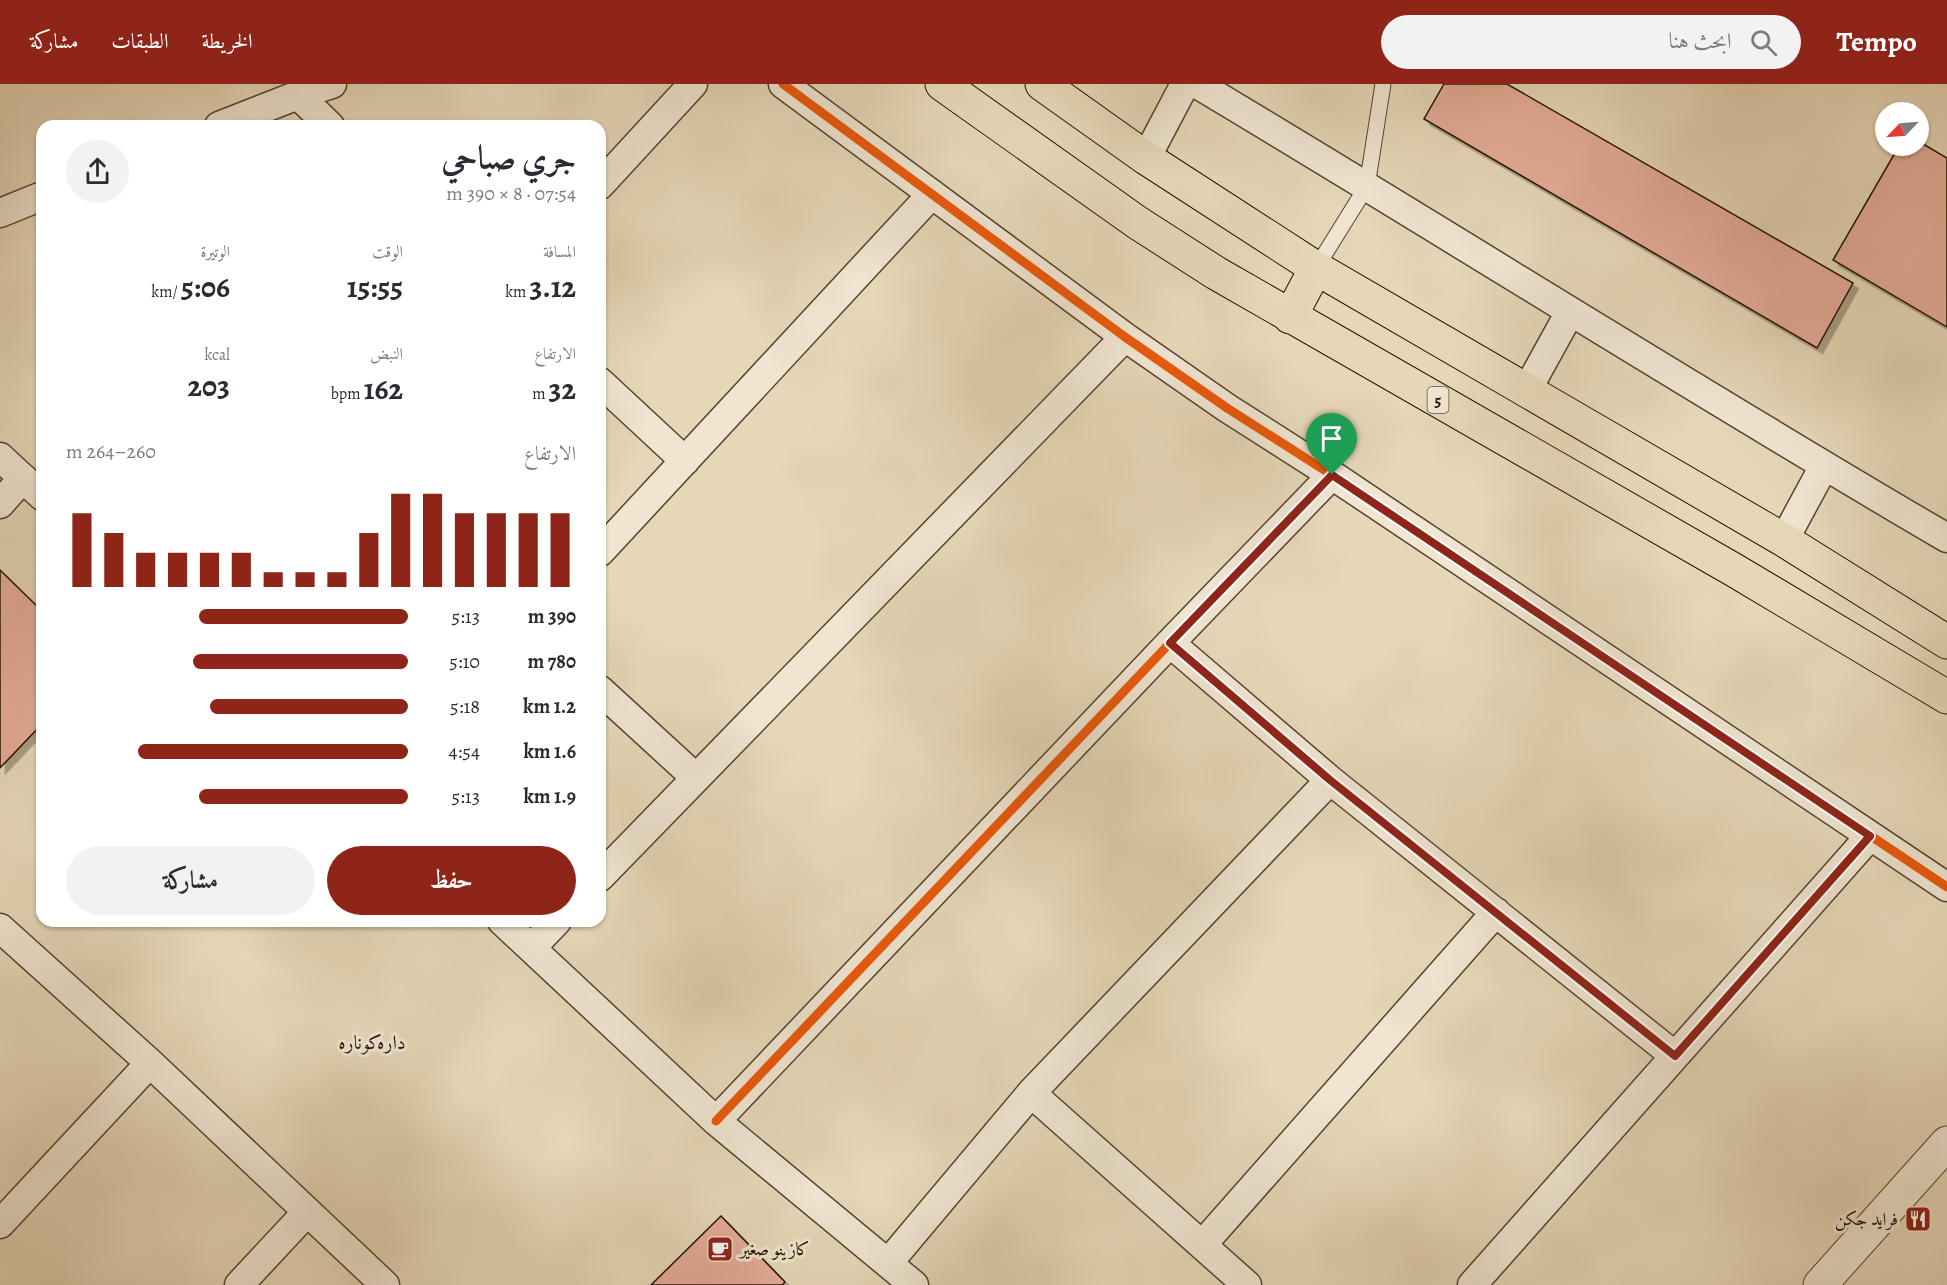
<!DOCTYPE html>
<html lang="ar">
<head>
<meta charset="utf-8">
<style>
	body { margin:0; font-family:Alegreya,Amiri,serif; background:#f2f2f3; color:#2b2b33; direction:rtl; height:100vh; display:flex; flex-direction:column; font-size:22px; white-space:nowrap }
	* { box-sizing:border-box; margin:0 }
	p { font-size:20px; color:#7c7c81 }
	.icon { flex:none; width:33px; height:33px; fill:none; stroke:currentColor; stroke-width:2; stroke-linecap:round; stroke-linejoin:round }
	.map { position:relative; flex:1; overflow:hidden; direction:ltr }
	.panel { position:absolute; left:36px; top:36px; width:570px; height:807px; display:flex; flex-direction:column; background:#fff; border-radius:18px; box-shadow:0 2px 4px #0004; direction:rtl }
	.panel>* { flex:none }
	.needle { width:39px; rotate:245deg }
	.tools { position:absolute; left:1875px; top:18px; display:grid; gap:12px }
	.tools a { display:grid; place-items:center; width:54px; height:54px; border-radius:50%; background:#fff; box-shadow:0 2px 4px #0004; font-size:30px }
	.pin { position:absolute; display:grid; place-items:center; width:51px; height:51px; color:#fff; margin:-62px -26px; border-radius:50% 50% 50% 0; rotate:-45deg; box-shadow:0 0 6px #0007 }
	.pin .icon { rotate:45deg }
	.round { display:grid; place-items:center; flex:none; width:63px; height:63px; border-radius:32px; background:#f2f2f3 }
	.headline { display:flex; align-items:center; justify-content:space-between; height:102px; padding:0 30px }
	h1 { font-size:33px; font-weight:700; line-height:45px }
	.stats { display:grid; grid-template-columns:repeat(3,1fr); gap:9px; height:102px; padding:6px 30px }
	.stats div { display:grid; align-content:center }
	.stats b { font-size:30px; font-weight:700 }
	.stats small { font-size:16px; font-weight:400 }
	.stats p { font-size:16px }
	.chart { height:168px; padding:12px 30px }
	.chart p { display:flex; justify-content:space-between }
	.chart svg { width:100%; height:108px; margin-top:6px; stroke:#8f2418; stroke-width:6 }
	.button { display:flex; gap:12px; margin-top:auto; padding:12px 30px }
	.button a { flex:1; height:69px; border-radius:36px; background:#8f2418; color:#fff; font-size:24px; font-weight:700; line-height:69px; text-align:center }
	.button a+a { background:#f2f2f3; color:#2b2b33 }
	ul { padding:0 30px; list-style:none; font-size:20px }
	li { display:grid; grid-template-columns:96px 72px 1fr; align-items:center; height:45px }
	li i { height:15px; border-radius:8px; background:#8f2418 }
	header { display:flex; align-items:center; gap:36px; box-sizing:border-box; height:84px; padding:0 30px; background:#8f2418; color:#fff }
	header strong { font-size:28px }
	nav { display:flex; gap:33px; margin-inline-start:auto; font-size:21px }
	.search { width:420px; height:54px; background:#f2f2f3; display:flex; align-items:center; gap:15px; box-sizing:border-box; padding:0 21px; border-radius:33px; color:#7c7c81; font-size:22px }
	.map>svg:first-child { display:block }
	.building { fill:#e5ac98; stroke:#231202; stroke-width:1.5; filter:url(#shadow) }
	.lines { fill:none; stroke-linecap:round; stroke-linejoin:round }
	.service-casing { stroke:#544330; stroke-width:17 }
	.minor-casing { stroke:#544330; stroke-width:31 }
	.tertiary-casing { stroke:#544330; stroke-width:35 }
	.trunk-casing { stroke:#231202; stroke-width:35 }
	.service { stroke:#efe5d1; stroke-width:15 }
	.minor { stroke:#efe5d1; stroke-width:28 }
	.tertiary { stroke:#efe5d1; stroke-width:33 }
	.trunk { stroke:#e6d7b8; stroke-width:33 }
	.cycleway-casing { stroke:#efe5d1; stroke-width:13 }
	.cycleway { stroke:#e8590c; stroke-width:9 }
	.route-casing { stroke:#fff; stroke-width:12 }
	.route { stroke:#8f2418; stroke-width:8 }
	.labels { text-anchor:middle; stroke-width:6; stroke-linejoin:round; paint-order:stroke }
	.shield { fill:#efe5d1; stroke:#605140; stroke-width:1.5 }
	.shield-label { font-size:16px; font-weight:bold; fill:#231202 }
	.poi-label { font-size:18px; fill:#231202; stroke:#efe5d1; text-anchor:end }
	.neighbourhood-label { font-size:20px; fill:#231202; stroke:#efe5d1 }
</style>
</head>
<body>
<header>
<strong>Tempo</strong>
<div class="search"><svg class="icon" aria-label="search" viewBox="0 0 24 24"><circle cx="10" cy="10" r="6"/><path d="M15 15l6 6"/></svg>ابحث هنا</div>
<nav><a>الخريطة</a><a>الطبقات</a><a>مشاركة</a></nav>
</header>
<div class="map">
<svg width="1947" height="1201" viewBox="0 0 1947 1201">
	<defs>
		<filter id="shadow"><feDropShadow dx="5.5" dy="5.5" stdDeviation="0" flood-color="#0004"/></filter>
	</defs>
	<rect width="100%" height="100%" fill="#e6d7b8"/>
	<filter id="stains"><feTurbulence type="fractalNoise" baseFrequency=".00333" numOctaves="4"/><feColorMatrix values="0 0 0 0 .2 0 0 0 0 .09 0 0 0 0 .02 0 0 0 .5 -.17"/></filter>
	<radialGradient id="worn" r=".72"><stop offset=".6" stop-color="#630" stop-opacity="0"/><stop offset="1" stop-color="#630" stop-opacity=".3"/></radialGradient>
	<path class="building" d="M 1444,0 L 1507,0 L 1853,199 L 1817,264 L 1424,35 Z
		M 1918,57 L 1947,74 L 1947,243 L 1833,176 L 1899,62 L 1918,62 Z
		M 0,486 L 42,527 L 42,640 L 0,684 Z
		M 721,1132 L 785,1198 L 782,1201 L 651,1201 Z"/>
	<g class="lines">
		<defs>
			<path id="service" d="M 1316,184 L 1367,102 L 1383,0"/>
			<path id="minor" d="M 783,0 L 1125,253 L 1227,324 L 1332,391 L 1947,803
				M 1197,0 C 1448,150 1695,307 1947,454
				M 298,11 L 330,42
				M 219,42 L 298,11 L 332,0
				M 1146,74 L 1185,0
				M 600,101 L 693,0
				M 0,129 L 42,112
				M 600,298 L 685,377
				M 1527,306 L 1570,228
				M 0,373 L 42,412
				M 0,420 L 23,394
				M 1784,456 L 1824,382
				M 600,468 L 932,110
				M 1170,559 L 1330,696 L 1675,972
				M 600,606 L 696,694
				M 600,793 L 1125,253
				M 502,837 L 716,1037 L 914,1201
				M 0,844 L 150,979 L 385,1201
				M 531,864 L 557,837
				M 1031,1009 L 1247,1201
				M 716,1037 L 1170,559 L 1332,391
				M 0,1140 L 150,979
				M 1202,1161 L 1496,828
				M 889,1178 L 1031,1009 L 1330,696
				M 239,1201 L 307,1128
				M 1472,1201 L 1870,752"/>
			<path id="tertiary" d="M 1820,1201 L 1947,1059"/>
			<path id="trunk" d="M 942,0 L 1138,139 L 1216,189 L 1734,486 L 1947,613
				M 1042,0 L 1146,74 L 1316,184 L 1784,456 L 1947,558
				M 1290,233 L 1316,184"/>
		</defs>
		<use href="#service" class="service-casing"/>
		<use href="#minor" class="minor-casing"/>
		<use href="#tertiary" class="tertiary-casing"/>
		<use href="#trunk" class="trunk-casing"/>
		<use href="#service" class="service"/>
		<use href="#minor" class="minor"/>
		<use href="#tertiary" class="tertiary"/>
		<use href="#trunk" class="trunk"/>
		<defs>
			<path id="cycleway" d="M 783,0 L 1125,253 L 1227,324 L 1332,391 L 1947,803
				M 716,1037 L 1170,559 L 1332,391"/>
		</defs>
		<use href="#cycleway" class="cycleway-casing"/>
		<use href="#cycleway" class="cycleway"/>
	</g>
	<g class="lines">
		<defs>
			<path id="route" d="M 1332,391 L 1870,752 L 1675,972 L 1330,696 L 1170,559 Z"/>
		</defs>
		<use href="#route" class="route-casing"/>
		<use href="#route" class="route"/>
	</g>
	<defs>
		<symbol id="restaurant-square" viewBox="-11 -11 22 22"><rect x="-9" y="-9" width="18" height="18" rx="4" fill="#8f2418" stroke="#efe5d1"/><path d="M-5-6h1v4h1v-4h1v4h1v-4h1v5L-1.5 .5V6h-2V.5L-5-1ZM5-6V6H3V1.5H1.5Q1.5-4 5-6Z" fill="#fff"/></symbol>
		<symbol id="cafe-square" viewBox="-11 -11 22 22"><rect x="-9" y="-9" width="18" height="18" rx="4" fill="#8f2418" stroke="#efe5d1"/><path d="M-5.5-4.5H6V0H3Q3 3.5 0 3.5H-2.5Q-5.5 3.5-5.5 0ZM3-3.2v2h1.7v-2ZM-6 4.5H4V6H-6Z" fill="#fff"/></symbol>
	</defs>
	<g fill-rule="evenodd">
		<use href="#restaurant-square" x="1903" y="1120" width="30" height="30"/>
		<use href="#cafe-square" x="705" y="1150" width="30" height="30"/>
	</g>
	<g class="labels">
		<rect class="shield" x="1427.5" y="303" width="21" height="26" rx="4.5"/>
		<g class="shield-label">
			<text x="1438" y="322">5</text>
		</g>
		<g class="poi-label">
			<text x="1898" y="1141">فراید جكن</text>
			<text x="740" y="1171" text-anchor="start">كازينو صغير</text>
		</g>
		<g class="neighbourhood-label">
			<text x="372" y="965">دارەکونارە</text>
		</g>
	</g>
	<rect width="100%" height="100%" filter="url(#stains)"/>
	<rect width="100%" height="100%" fill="url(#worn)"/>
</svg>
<div class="tools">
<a><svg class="needle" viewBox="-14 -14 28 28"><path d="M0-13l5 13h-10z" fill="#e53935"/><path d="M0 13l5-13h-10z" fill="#7c7c81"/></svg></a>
</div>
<div class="pin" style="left:1332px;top:391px;background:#1e9e55"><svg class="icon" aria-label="arrive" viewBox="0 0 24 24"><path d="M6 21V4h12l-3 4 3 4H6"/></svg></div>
<section class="panel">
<div class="headline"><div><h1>جري صباحي</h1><p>07:54 · 8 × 390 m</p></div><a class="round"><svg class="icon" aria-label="share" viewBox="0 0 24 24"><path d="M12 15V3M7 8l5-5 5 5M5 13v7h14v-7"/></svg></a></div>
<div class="stats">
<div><p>المسافة</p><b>3.12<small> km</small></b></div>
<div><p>الوقت</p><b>15:55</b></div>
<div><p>الوتيرة</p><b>5:06<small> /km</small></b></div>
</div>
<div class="stats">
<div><p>الارتفاع</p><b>32<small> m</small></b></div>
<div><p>النبض</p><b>162<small> bpm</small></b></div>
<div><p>kcal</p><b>203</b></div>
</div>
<div class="chart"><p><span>الارتفاع</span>260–264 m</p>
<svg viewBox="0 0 160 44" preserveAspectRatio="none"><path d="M5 44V14M15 44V22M25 44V30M35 44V30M45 44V30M55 44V30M65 44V38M75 44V38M85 44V38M95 44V22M105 44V6M115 44V6M125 44V14M135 44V14M145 44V14M155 44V14"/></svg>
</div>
<ul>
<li><b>390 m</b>5:13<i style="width:61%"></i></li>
<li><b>780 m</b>5:10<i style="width:63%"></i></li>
<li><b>1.2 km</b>5:18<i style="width:58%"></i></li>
<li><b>1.6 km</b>4:54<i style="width:79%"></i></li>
<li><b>1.9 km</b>5:13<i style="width:61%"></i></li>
</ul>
<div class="button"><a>حفظ</a><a>مشاركة</a></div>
</section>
</div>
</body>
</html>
